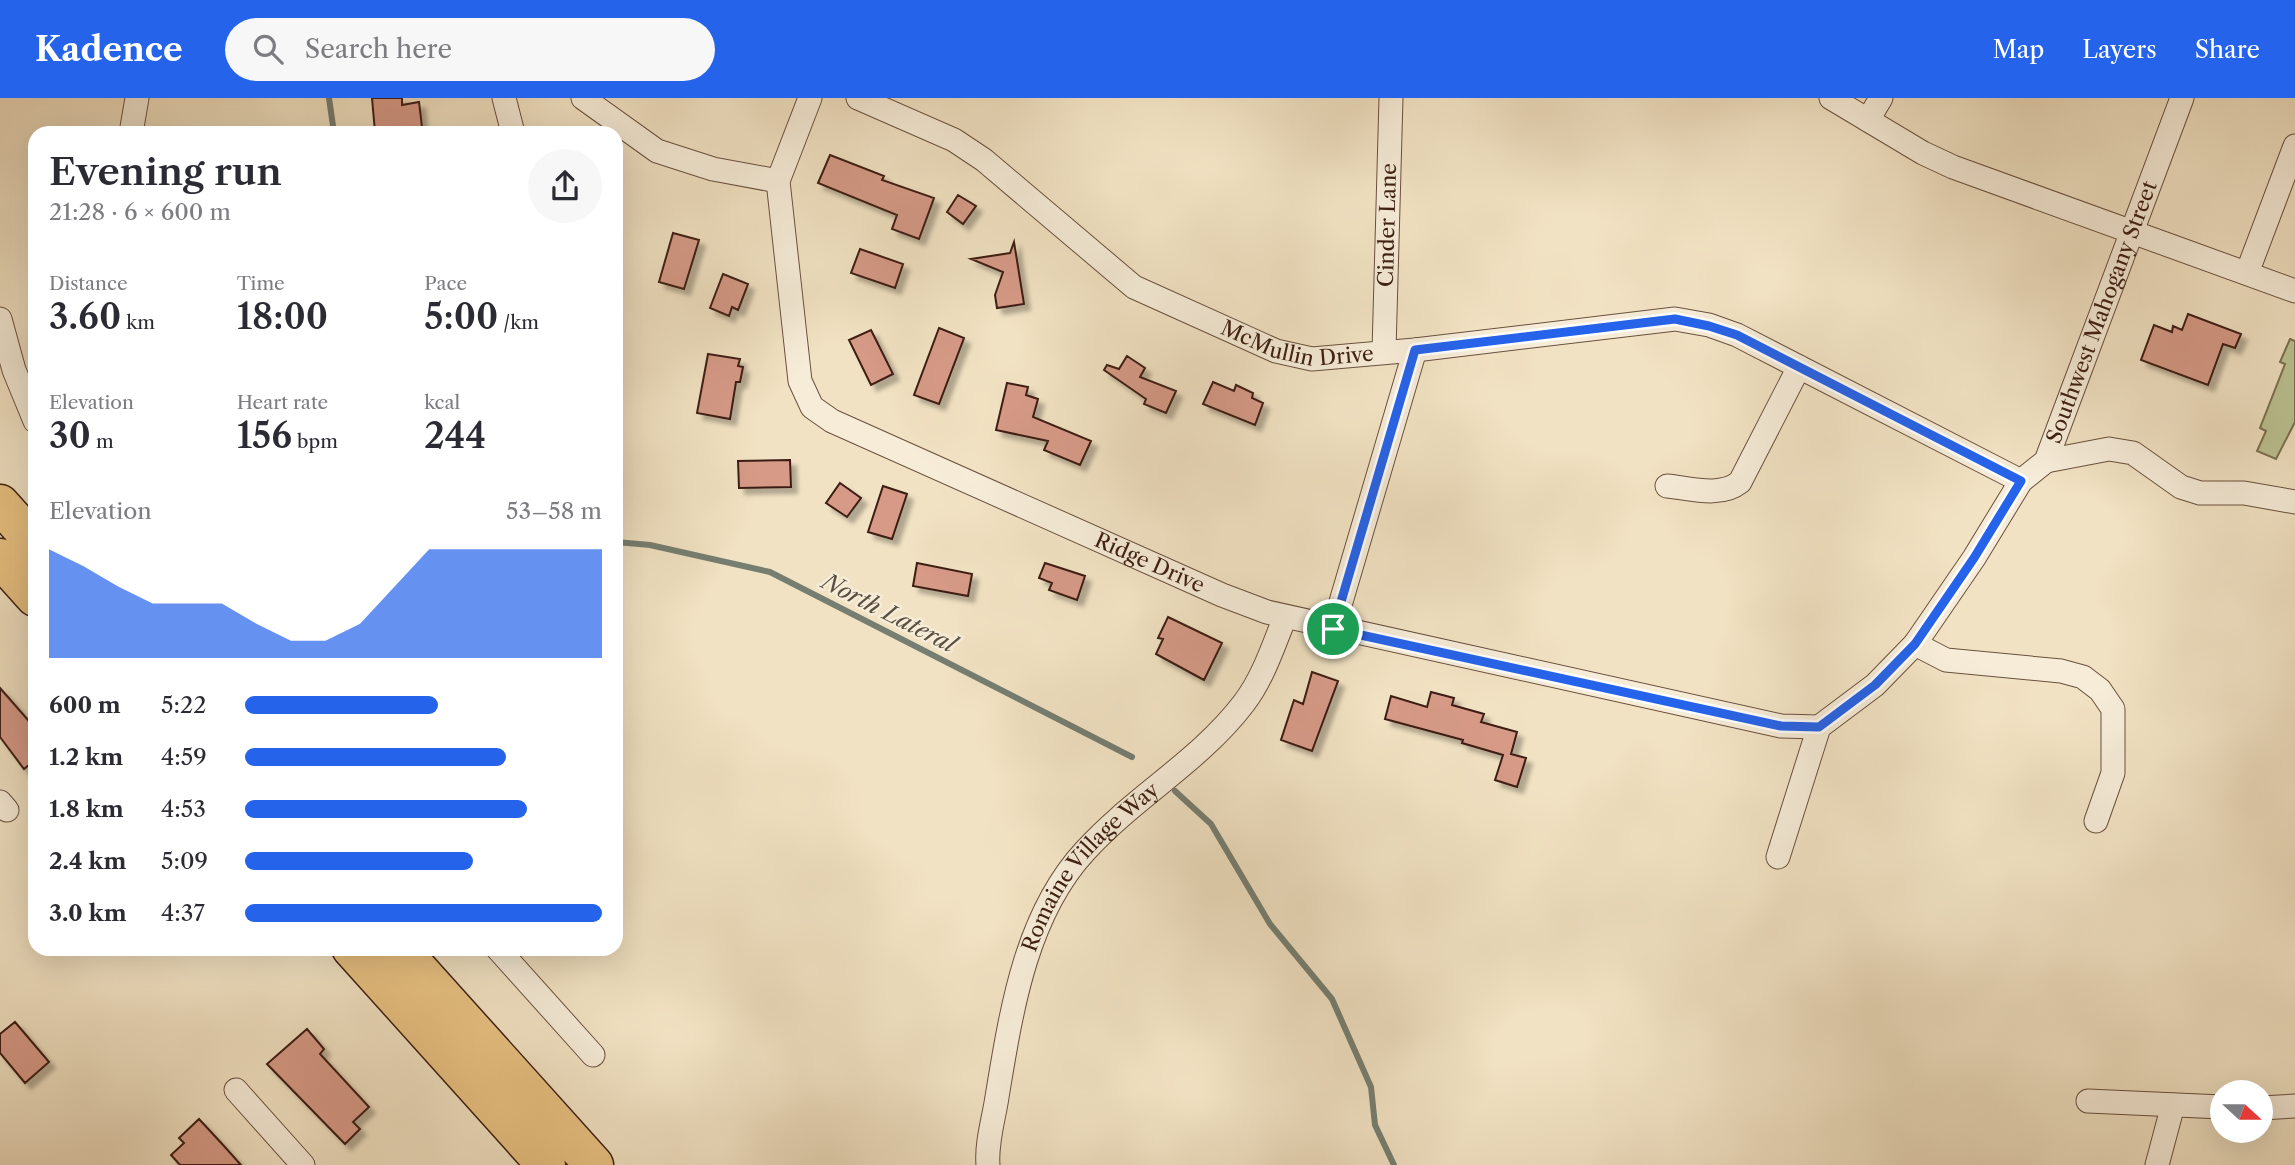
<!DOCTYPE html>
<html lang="en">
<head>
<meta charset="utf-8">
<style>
	body { margin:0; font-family:"Libre Caslon Text",serif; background:#f7f7f7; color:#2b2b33; height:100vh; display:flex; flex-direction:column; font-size:26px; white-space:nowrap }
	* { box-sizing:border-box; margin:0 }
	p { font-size:23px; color:#7c7c81 }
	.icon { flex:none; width:38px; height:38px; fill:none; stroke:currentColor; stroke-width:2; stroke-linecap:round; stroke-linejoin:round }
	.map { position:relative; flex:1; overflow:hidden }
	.details { position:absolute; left:28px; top:28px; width:595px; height:830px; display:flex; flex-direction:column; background:#fff; border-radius:21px; box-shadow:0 7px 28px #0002 }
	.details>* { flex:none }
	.needle { width:46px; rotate:111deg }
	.buttons { position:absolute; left:2210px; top:982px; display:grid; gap:14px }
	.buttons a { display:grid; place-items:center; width:63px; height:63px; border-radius:50%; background:#fff; box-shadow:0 7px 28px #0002; font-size:35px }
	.pin { position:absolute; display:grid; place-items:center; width:60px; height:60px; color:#fff; margin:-30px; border:4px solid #fff; border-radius:50%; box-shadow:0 2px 7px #0007 }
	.round { display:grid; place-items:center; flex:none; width:74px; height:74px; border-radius:37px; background:#f7f7f7 }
	.summary { display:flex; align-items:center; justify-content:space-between; height:119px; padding:0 21px }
	h1 { font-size:38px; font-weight:600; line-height:52px }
	.metrics { display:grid; grid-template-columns:repeat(3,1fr); gap:10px; height:119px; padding:7px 21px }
	.metrics div { display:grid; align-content:center }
	.metrics b { font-size:35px; font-weight:600 }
	.metrics small { font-size:19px; font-weight:400 }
	.metrics p { font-size:19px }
	.chart { height:196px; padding:14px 21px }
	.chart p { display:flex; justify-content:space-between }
	.chart svg { width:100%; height:126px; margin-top:7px; fill:#2563eb; opacity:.7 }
	ul { padding:0 21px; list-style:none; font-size:23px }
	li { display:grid; grid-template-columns:112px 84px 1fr; align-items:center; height:52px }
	li i { height:18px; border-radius:9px; background:#2563eb }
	header { display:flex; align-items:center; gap:42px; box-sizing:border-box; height:98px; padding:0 35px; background:#2563eb; color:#fff }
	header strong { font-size:33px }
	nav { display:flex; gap:38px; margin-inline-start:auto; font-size:24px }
	.search { width:490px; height:63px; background:#f7f7f7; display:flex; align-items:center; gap:18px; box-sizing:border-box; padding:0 24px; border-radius:38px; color:#7c7c81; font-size:26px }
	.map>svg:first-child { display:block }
	.green { fill:#bcc393; stroke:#7c7152; stroke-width:2 }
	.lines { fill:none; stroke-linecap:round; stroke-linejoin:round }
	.stream { stroke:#757e71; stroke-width:6 }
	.building { fill:#d69a87; stroke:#3d1f12; stroke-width:2; filter:url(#shadow) }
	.street-casing { stroke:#6a503e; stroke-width:25 }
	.highway-casing { stroke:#3d1f12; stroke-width:41 }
	.street { stroke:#f6ecd8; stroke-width:23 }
	.highway { stroke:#e8c182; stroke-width:38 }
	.route-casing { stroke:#fff; stroke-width:14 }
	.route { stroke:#2563eb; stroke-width:9 }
	.labels { text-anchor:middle; stroke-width:5; stroke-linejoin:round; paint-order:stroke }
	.street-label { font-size:21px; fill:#3d1f12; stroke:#f6ecd8 }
	.water-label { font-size:23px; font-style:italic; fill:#594f41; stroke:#f6ecd8 }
</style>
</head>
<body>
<header>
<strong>Kadence</strong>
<div class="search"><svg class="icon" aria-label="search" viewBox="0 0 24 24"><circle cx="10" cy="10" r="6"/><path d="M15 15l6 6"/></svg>Search here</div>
<nav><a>Map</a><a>Layers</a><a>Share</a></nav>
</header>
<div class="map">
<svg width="2295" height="1067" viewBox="0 0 2295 1067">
	<defs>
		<filter id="shadow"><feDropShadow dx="6" dy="6" stdDeviation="2" flood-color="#0004"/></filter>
	</defs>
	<rect width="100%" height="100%" fill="#f1e2c3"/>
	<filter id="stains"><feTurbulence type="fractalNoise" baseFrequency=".00286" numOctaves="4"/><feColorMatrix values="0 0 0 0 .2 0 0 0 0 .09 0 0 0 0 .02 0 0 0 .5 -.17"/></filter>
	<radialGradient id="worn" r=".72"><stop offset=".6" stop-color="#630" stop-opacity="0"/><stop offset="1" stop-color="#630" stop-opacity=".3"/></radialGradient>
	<path class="green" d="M 2290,241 L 2295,243 L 2295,324 L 2276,361 L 2257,353 L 2266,333 L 2260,330 L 2285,266 L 2280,264 Z"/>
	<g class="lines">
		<path class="stream" d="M 329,0 L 334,35
			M 616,444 L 650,447 L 770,474 L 1132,659
			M 1175,693 L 1211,726 L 1270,826 L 1332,901 L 1371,989 L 1375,1027 L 1394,1067"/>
	</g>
	<path class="building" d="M 372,0 L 402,0 L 402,7 L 419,4 L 422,29 L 375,34 Z
		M 830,57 L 884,78 L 882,82 L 934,100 L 919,141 L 892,131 L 897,117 L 818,85 Z
		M 958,97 L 976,108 L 963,126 L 947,114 Z
		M 673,135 L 699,142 L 684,191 L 659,184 Z
		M 1014,144 L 1024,206 L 997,210 L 995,197 L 1003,174 L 971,161 L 1010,155 Z
		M 860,151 L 903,166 L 895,190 L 851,175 Z
		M 723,176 L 748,186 L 738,212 L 732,209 L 729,218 L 710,210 Z
		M 2188,216 L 2241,236 L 2235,250 L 2223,246 L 2208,287 L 2141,262 L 2154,227 L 2172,234 L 2173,228 L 2182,232 Z
		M 939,230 L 964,240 L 939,306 L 914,297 Z
		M 871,232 L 893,276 L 871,287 L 849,242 Z
		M 708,256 L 740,261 L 738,268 L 743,269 L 740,284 L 736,284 L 730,321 L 697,315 Z
		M 1127,258 L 1145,270 L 1140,279 L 1176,293 L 1166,315 L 1144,306 L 1146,301 L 1104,272 L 1107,267 L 1119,271 Z
		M 1213,284 L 1234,293 L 1236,287 L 1253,295 L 1252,300 L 1263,305 L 1255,327 L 1203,306 Z
		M 1007,285 L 1028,289 L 1026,297 L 1038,301 L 1033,319 L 1091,343 L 1080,367 L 1044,352 L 1048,343 L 996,332 Z
		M 790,362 L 791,389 L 739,390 L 738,363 Z
		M 840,385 L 861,400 L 847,419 L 826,405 Z
		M 883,388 L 907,396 L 892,441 L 868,434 Z
		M 917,465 L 972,476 L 968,498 L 913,488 Z
		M 1045,465 L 1085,478 L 1077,502 L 1049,492 L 1052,485 L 1039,480 Z
		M 1168,519 L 1222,545 L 1204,582 L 1156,556 L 1163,541 L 1158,540 Z
		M 1312,574 L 1338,583 L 1312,653 L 1281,642 L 1294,602 L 1303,606 Z
		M 0,590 L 35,630 L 35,662 L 24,671 L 0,639 Z
		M 1431,594 L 1454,600 L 1452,607 L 1484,616 L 1481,624 L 1517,634 L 1511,656 L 1526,660 L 1517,689 L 1495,682 L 1503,657 L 1462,645 L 1463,642 L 1385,621 L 1391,598 L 1427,609 Z
		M 15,924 L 49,964 L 25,985 L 0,955 L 0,936 Z
		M 307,931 L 324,951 L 320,956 L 369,1009 L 353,1024 L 360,1031 L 345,1046 L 267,966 Z
		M 199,1021 L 224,1048 L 241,1067 L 180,1067 L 171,1057 L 184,1045 L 179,1040 Z"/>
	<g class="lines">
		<defs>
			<g id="street">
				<path d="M 504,0 L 513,35"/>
				<path d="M 583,0 L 657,53 L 713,71 L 778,83"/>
				<path id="s1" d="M 810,0 L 778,83 L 800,283 L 812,309 L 832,323 L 1222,497 L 1267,514 L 1781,628 L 1819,629"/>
				<path id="s2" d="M 858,0 L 954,42 L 984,62 L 1134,189 L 1276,253 L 1312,261 L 1415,252 L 1675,221 L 1709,227 L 1737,237 L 2021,383"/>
				<path d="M 1831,0 L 1923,55 L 1953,69 L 2295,193"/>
				<path d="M 1868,22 L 1881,0"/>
				<path d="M 131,35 L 137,0"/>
				<path d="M 2247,175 L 2295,48"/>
				<path d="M 0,221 L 14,272 L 35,323"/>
				<path id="s3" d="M 1384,253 L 1391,0"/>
				<path d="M 2046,363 L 2109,351 L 2133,355 L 2181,389 L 2200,395 L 2244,395 L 2295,404"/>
				<path d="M 1667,388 C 1690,390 1720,400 1740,384 L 1799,269"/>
				<path d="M 1333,531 L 1415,252"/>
				<path d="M 1915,546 L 1946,562 L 2061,573 L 2083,579 L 2100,592 L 2113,611 L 2113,675 L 2096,723"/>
				<path d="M 0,704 L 7,712"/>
				<path id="s4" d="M 1778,759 L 1819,629 L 1875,587 L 1915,546 L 1974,460 L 2021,383 L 2046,363 L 2182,0"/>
				<path d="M 497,850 L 593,957"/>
				<path d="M 236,992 L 303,1067"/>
				<path d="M 2088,1003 L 2222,1009"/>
				<path d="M 2261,1010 L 2295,1008"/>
				<path id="s5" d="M 988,1067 C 986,1045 994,1020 997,999 C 1011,915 1025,818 1085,753 C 1134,699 1200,663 1244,605 C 1263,580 1273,549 1285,519"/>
				<path d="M 2157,1067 L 2173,1007"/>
			</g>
			<path id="highway" d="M 0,406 L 35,445
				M 0,460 L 35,499
				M 351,850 L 546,1067
				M 399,850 L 594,1067"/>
		</defs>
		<use href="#street" class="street-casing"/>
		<use href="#highway" class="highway-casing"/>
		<use href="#street" class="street"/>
		<use href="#highway" class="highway"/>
	</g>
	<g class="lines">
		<defs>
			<path id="route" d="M 1675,221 L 1709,228 L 1737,237 L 2021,383 L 1974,460 L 1915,546 L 1875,587 L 1819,629 L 1781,628 L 1333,531 L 1415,252 Z"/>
		</defs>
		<use href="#route" class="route-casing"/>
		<use href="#route" class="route"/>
	</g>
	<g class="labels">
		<g class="street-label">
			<text dy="7" stroke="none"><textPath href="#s3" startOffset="126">Cinder Lane</textPath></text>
			<text dy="7" stroke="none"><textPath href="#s4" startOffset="649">Southwest Mahogany Street</textPath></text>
			<text dy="7" stroke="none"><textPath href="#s2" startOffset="513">McMullin Drive</textPath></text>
			<text dy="7" stroke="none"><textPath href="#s1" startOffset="691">Ridge Drive</textPath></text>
			<text dy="7" stroke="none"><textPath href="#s5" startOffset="324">Romaine Village Way</textPath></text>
		</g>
		<g class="water-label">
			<text transform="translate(889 515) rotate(27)" y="8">North Lateral</text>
		</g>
	</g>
	<rect width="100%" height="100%" filter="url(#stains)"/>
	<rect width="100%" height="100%" fill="url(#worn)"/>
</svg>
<div class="buttons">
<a><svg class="needle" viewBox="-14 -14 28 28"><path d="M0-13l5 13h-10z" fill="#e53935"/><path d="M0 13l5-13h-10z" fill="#7c7c81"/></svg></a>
</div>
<div class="pin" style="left:1333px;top:531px;background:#1e9e55"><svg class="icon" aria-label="arrive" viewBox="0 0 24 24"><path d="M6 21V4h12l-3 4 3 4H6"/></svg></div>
<section class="details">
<div class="summary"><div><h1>Evening run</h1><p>21:28 · 6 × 600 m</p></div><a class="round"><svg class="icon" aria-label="share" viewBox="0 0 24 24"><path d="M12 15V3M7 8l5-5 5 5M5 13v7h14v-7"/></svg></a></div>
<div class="metrics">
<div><p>Distance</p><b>3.60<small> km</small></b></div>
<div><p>Time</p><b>18:00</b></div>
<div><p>Pace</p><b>5:00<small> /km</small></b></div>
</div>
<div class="metrics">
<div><p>Elevation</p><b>30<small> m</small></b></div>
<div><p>Heart rate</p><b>156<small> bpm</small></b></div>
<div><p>kcal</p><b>244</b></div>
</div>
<div class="chart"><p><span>Elevation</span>53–58 m</p>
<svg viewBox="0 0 160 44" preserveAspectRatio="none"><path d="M0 44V6L10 12L20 19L30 25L40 25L50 25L60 32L70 38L80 38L90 32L100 19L110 6L120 6L130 6L140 6L150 6L160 6V44z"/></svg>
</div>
<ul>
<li><b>600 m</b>5:22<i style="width:54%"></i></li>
<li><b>1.2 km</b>4:59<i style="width:73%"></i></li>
<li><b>1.8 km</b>4:53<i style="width:79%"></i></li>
<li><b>2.4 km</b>5:09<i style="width:64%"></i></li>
<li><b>3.0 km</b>4:37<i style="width:100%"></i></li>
</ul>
</section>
</div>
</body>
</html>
